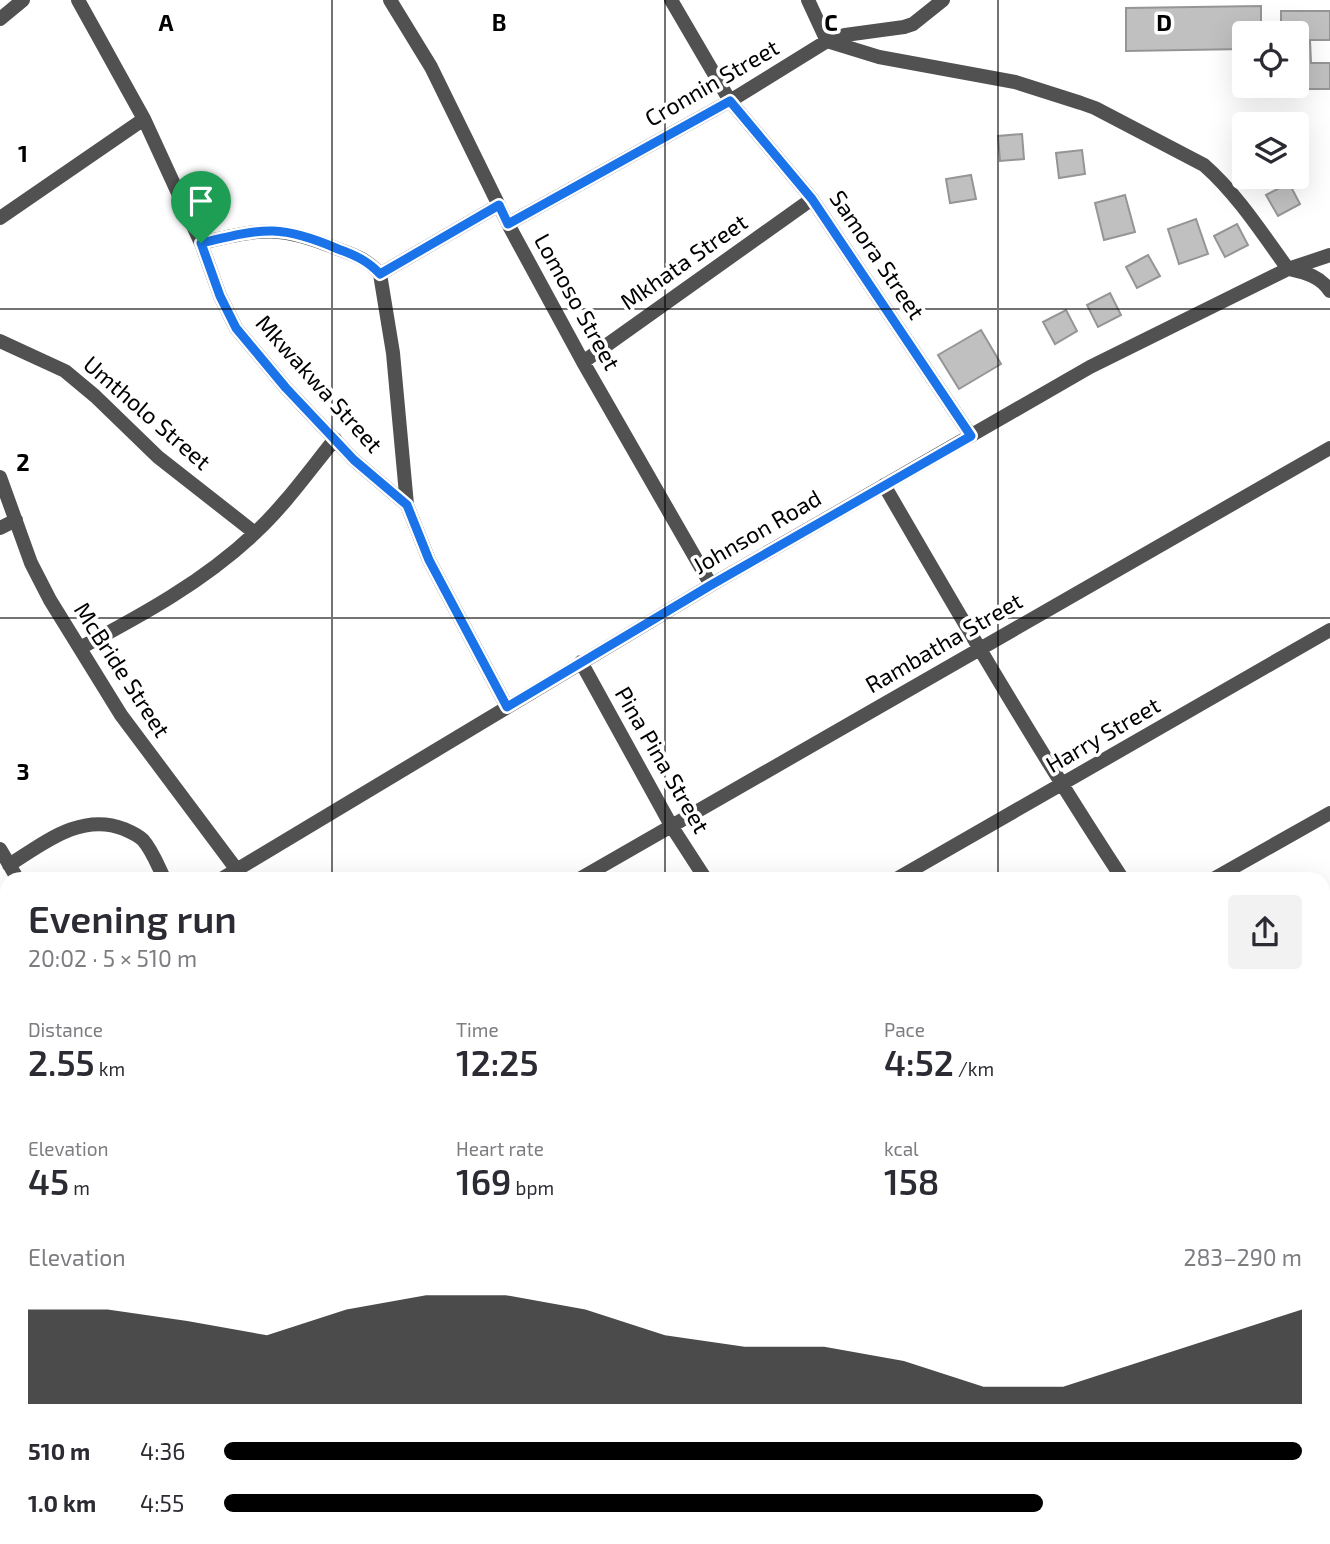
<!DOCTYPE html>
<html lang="en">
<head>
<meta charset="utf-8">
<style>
	body { margin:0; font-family:"Exo 2",sans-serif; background:#f2f2f3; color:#2b2b33; height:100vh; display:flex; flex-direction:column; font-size:26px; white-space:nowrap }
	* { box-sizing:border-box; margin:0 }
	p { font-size:23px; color:#7c7c81 }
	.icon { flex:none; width:38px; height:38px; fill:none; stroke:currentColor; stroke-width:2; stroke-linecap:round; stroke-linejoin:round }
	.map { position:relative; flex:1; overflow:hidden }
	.details { position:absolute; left:0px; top:872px; width:1330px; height:674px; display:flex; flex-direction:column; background:#fff; border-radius:21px 21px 0 0; box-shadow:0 7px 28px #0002 }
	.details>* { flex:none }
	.controls { position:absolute; left:1232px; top:21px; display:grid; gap:14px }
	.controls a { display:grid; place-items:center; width:77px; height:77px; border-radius:7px; background:#fff; box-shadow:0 7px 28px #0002; font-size:35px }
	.pin { position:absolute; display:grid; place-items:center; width:60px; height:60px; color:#fff; margin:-72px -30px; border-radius:50% 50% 50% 0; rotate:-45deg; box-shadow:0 0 7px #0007 }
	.pin .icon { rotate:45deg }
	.round { display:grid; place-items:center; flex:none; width:74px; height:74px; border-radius:7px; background:#f2f2f3 }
	.headline { display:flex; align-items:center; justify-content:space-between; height:119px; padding:0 28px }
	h1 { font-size:38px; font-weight:600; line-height:52px }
	.figures { display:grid; grid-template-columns:repeat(3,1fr); gap:10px; height:119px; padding:7px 28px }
	.figures div { display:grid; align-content:center }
	.figures b { font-size:35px; font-weight:600 }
	.figures small { font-size:19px; font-weight:400 }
	.figures p { font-size:19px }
	.chart { height:196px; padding:14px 28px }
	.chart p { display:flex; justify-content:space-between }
	.chart svg { width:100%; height:126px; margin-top:7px; fill:#000; opacity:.7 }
	ul { padding:0 28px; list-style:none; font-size:23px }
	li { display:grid; grid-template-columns:112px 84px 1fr; align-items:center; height:52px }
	li i { height:18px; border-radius:9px; background:#000 }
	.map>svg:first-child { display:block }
	.building { fill:#c0c0c0; stroke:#959595; stroke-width:2 }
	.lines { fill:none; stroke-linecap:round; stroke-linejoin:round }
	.service { stroke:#515151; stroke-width:14 }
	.minor { stroke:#515151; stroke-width:14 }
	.route-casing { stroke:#fff; stroke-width:14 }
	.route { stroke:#1a73e8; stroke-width:9 }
	.grid { fill:none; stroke:#000; stroke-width:2; stroke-opacity:0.55 }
	.labels { text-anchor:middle; stroke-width:7; stroke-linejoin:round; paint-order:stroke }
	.street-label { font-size:23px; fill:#000; stroke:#fff }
	.grid-label { font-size:23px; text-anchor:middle; font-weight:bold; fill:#000; stroke:#fff; stroke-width:7; stroke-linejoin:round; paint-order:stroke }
</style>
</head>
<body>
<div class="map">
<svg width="1330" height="1544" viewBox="0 0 1330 1544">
	<rect width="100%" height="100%" fill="#fff"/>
	<path class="building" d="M 1261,6 L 1261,33 L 1244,33 L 1244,49 L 1126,51 L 1126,8 Z
		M 1281,11 L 1330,11 L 1330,40 L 1310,40 L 1311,63 L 1330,63 L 1330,89 L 1281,89 L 1281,86 L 1297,86 L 1297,33 L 1281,33 Z
		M 1022,134 L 1024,159 L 1000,161 L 998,136 Z
		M 1082,150 L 1085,174 L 1059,178 L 1056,153 Z
		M 971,175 L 976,199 L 950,203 L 946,179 Z
		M 1289,183 L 1300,204 L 1278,216 L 1266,195 Z
		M 1125,195 L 1135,232 L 1104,240 L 1095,203 Z
		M 1196,219 L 1208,254 L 1179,264 L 1168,229 Z
		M 1237,224 L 1248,245 L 1225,257 L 1214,236 Z
		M 1148,255 L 1160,276 L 1137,288 L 1126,267 Z
		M 1110,293 L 1121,315 L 1098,327 L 1087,305 Z
		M 1066,310 L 1077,331 L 1055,344 L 1043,322 Z
		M 981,330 L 1001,364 L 959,389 L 938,355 Z"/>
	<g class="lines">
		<path class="service" d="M 827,41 L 879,57 L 1015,82 L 1081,103 L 1095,108 L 1204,165 C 1237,194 1262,233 1288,269"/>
		<path class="minor" d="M 78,0 L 144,119 L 201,243 L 220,296 L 236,328 L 286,388 L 354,460 L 407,505 L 429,560 L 507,707
			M 390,0 L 431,67 L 508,224 L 583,362 L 711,585
			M 671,0 L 730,101 L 812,199 L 971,436
			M 808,0 L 827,41
			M 0,19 L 23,0
			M 0,218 L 144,119
			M 508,224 L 730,101 L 827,41 L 845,35 L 904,27 L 913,24 L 943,0
			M 201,243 C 262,229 278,224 338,249 C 355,255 368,260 380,274
			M 1289,269 C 1306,273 1320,276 1330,291
			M 380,274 L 393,353 L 407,505
			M 380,274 L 499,205
			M 0,341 L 65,371 L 95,396 L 158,457 L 255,533
			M 583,362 L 812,199
			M 0,477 L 31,563 L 50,600 L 121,715 L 237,870
			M 884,485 C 961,618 1038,750 1122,878
			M 0,528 L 16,520
			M 80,648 C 142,615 203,582 255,533 C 285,505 309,471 335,439
			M 581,662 L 672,827 L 705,878
			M 0,849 L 17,878
			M 9,865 C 44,843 81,812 124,829 C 131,832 138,835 143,840 C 152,850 158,866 164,878
			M 223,878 L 711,585 L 1090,367 L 1288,269 L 1330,255
			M 581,878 L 1330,448
			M 898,878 L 1330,630
			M 1215,878 L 1330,813
			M 1323,1003 L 1330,999
			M 0,1010 L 7,1006
			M 1323,1185 L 1330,1181
			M 1323,1203 L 1330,1215
			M 0,1209 L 7,1205
			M 1323,1366 L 1330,1362
			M 0,1394 L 7,1390
			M 1098,1538 L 1101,1544
			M 70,1544 L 79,1538
			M 377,1544 L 387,1538
			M 701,1544 L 711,1538
			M 1019,1544 L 1029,1538"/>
	</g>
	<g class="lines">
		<defs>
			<path id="route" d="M 730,101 L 812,199 L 971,436 L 711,585 L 507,707 L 429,560 L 407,505 L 354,460 L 286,388 L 236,328 L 220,296 L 201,243 C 262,229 278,223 338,249 C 355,255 368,261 380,274 L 499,205 L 508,224 Z"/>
		</defs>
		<use href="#route" class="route-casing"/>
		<use href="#route" class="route"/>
	</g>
	<path class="grid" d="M 332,0 L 332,878M 665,0 L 665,878M 998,0 L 998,878M 0,309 L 1330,309M 0,618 L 1330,618M 0,926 L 7,926M 1323,926 L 1330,926M 0,1235 L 7,1235M 1323,1235 L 1330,1235M 332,1538 L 332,1544M 665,1538 L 665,1544M 998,1538 L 998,1544"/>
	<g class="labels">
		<g class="street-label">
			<text transform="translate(712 83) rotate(-30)" y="8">Cronnin Street</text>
			<text transform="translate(877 255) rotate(56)" y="8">Samora Street</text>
			<text transform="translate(684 262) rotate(-35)" y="8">Mkhata Street</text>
			<text transform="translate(577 302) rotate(61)" y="8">Lomoso Street</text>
			<text transform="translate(319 384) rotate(48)" y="8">Mkwakwa Street</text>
			<text transform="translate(147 413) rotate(41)" y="8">Umtholo Street</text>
			<text transform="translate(757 532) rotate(-30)" y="8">Johnson Road</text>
			<text transform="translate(944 643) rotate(-30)" y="8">Rambatha Street</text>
			<text transform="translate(122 670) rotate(57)" y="8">McBride Street</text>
			<text transform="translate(1103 735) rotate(-30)" y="8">Harry Street</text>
			<text transform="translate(662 760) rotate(60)" y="8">Pina Pina Street</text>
		</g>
	</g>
	<g class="grid-label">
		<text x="166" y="31">A</text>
		<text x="499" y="31">B</text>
		<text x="831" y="31">C</text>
		<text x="1164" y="31">D</text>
		<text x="23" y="162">1</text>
		<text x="23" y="471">2</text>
		<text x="23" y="780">3</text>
	</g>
</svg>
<div class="controls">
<a><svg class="icon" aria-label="locate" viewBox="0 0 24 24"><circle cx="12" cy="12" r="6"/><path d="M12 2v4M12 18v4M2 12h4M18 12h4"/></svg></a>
<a><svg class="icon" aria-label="layers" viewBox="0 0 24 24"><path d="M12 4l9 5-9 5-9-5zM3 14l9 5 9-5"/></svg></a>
</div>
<div class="pin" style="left:201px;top:243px;background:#1e9e55"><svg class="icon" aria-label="arrive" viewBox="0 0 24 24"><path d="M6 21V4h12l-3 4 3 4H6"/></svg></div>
<section class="details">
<div class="headline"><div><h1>Evening run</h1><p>20:02 · 5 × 510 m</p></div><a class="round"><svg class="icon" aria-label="share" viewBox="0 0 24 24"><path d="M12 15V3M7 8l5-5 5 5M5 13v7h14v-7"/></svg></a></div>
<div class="figures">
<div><p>Distance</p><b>2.55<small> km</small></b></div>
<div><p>Time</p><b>12:25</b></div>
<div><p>Pace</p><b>4:52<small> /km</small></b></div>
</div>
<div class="figures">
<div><p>Elevation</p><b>45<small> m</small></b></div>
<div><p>Heart rate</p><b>169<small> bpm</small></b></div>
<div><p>kcal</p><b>158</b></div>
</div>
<div class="chart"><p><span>Elevation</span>283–290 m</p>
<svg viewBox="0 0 160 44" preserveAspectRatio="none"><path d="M0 44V11L10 11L20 15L30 20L40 11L50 6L60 6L70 11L80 20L90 24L100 24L110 29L120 38L130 38L140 29L150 20L160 11V44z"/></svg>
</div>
<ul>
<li><b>510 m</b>4:36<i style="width:100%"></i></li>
<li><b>1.0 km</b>4:55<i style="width:76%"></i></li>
</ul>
</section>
</div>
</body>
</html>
